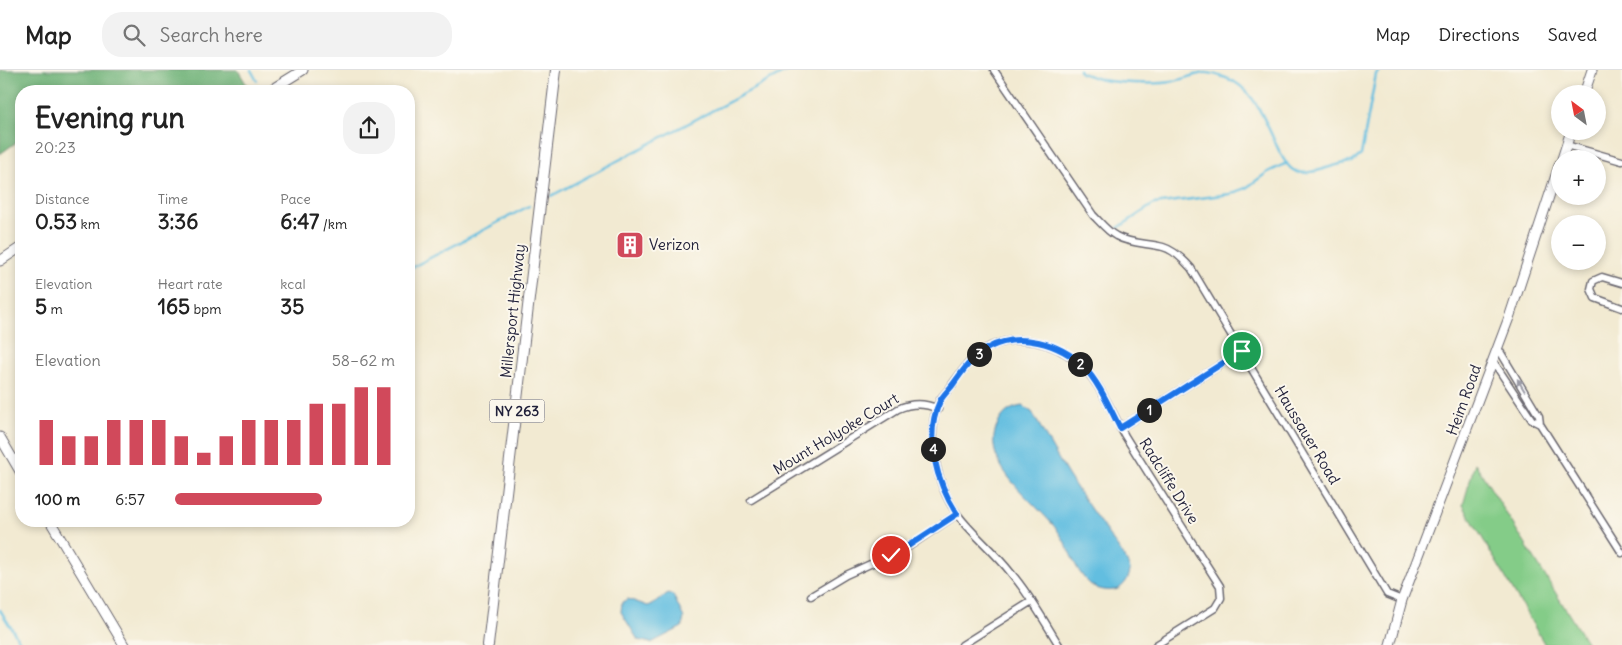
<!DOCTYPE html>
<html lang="en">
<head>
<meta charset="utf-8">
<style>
	body { margin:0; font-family:Delius,sans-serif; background:#f2f2f2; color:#222; height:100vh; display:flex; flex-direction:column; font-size:19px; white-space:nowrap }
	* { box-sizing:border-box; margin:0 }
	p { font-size:16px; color:#767676 }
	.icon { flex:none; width:28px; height:28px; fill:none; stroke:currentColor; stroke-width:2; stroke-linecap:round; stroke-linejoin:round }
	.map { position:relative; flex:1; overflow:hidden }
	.details { position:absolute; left:15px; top:15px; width:400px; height:442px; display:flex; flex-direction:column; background:#fff; border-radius:20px; box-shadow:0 2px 8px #0003 }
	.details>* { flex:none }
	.needle { width:32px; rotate:328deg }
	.buttons { position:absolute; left:1551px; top:15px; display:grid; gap:10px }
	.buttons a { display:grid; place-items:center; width:55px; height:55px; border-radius:50%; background:#fff; box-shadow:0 2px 8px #0003; font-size:25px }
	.pin { position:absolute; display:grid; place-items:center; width:42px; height:42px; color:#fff; margin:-21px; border:2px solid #fff; border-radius:50%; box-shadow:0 1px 5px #0007 }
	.km { position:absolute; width:25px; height:25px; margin:-12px; border-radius:50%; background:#222; color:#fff; font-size:14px; line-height:25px; text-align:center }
	.round { display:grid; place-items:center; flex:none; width:52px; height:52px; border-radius:20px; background:#f2f2f2 }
	.head { display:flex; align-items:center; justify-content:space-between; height:85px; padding:0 20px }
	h1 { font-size:28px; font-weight:700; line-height:38px }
	.metrics { display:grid; grid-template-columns:repeat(3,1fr); gap:8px; height:85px; padding:5px 20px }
	.metrics div { display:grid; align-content:center }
	.metrics b { font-size:21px; font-weight:700 }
	.metrics small { font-size:14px; font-weight:400 }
	.metrics p { font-size:14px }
	.chart { height:140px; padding:10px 20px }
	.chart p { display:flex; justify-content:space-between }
	.chart svg { width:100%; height:90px; margin-top:5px; stroke:#d1495b; stroke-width:6 }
	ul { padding:0 20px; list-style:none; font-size:16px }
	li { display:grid; grid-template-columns:80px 60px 1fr; align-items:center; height:38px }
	li i { height:12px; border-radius:6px; background:#d1495b }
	header { display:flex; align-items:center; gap:30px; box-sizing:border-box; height:70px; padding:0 25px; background:#fff; border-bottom:1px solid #e0e0e0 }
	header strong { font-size:24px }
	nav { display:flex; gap:28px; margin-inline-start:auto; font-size:18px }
	.search { width:350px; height:45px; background:#f2f2f2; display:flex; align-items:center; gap:12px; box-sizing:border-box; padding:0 18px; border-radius:20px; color:#767676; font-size:19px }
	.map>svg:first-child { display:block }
	.green { fill:#84cc88; stroke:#537762 }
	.forest { fill:#6bb074; stroke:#466958 }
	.water { fill:#62bee0; stroke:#42708e }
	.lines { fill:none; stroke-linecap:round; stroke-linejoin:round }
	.stream { stroke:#62bee0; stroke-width:2.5 }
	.street-casing { stroke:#6b6870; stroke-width:9 }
	.secondary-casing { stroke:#6b6870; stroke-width:11 }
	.primary-casing { stroke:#6b6870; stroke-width:12 }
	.street { stroke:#fff; stroke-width:6 }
	.secondary { stroke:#fff; stroke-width:9 }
	.primary { stroke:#fff; stroke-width:10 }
	.oneway { fill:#9c9ca7 }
	.route-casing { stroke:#fff; stroke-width:10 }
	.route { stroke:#1a73e8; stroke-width:6 }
	.labels { text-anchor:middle; stroke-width:4; stroke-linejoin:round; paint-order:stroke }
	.shield { fill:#fbf7ec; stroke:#636270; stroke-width:1 }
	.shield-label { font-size:14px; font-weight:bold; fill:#22223b }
	.poi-label { font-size:15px; fill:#22223b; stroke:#fbf7ec; text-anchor:start }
	.street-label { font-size:15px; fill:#22223b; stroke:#fbf7ec }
</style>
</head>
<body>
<header>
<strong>Map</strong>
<div class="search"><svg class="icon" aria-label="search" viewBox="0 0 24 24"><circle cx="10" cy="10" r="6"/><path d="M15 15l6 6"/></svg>Search here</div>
<nav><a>Map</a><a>Directions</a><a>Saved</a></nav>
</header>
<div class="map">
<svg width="1622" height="575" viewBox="0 0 1622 575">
	<rect width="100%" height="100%" fill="#fbf7ec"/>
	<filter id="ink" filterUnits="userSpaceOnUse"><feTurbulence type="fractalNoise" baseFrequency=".02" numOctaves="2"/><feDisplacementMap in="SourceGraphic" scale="10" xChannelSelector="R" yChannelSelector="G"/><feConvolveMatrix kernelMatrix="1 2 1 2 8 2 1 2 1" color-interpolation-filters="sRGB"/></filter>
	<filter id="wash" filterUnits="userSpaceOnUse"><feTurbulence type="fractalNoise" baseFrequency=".0096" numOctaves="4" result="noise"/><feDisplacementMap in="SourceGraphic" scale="20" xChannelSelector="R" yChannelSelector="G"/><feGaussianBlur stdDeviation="1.12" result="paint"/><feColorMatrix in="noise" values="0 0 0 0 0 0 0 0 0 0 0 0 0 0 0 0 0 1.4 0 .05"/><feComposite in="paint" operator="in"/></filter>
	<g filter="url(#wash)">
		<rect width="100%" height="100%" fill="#f2ead2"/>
		<path class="green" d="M 1475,393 L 1588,575 L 1545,575 L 1463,435 Z"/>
		<path class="forest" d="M 0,0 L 238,0 L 248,17 L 242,21 L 21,21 L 21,69 L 0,84 Z"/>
		<path class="water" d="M 1022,336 L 1032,342 C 1044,363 1055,384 1068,405 C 1082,427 1098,449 1113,471 C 1118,477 1129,493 1130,500 C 1130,507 1124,516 1118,519 C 1109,522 1096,520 1089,513 C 1075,501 1070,479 1060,464 C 1040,434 979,397 997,356 C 1002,344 1009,338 1022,336 Z
			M 668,523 L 673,525 L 684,548 L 682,557 L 651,573 L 638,570 L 621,542 L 622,532 L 628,529 L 648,536 L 655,533 Z"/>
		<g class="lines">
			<path class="stream" d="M 251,0 L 257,11
				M 1079,0 L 1081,3 C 1088,5 1095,8 1103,10 C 1118,13 1147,14 1163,13 C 1177,12 1190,5 1204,3 C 1210,2 1220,6 1226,8 C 1268,22 1273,94 1297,102 C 1312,106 1335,93 1352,92 L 1361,85 L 1376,4 L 1380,0
				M 551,126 L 789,0
				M 1118,158 L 1154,134 L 1230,124 L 1246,118 L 1268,102 L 1287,93
				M 409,199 L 529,136
				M 0,540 L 22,575"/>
		</g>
	</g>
	<g filter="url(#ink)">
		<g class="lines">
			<defs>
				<path id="street" d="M 994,0 L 1093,145 C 1100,152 1108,162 1116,166 C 1130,174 1148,173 1163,177 C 1174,180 1183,189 1191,198 L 1387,524 L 1402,530
					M 1566,75 L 1622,91
					M 1622,213 L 1602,207 L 1593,211 L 1591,219 L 1595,228 L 1622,238
					M 1498,278 L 1539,346 L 1540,354 L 1622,483
					M 1493,291 L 1532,350 L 1540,354
					M 1120,358 L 1242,281
					M 751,430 L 898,339 C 911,333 925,333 938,339
					M 811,526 L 846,505 L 908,477 L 957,444
					M 962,575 L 1032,531
					M 1059,575 C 1044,551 1030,525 1011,503 C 995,482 974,466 958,445 C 937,417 924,362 940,330 C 943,325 949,320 952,315 C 963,300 973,284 991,276 C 1019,264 1054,272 1076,291 C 1100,310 1110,340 1125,366 C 1156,416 1188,466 1220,516 L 1221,528 L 1215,538 L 1156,575"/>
				<path id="secondary" d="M 269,21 L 303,0
					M 1584,24 L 1592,0
					M 1562,89 L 1571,61
					M 0,191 L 21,177
					M 0,367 L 21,403
					M 50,451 L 124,575
					M 1390,575 L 1402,530 L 1510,245 L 1560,93"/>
				<path id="primary" d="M 488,575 L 556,0"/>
			</defs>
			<use href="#street" class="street-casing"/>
			<use href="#secondary" class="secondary-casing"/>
			<use href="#primary" class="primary-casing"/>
			<use href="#street" class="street"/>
			<use href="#secondary" class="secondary"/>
			<use href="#primary" class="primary"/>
		</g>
		<defs><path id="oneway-solid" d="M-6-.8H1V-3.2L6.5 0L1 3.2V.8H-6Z" transform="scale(1.25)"/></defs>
		<use class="oneway" href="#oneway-solid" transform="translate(1521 315) rotate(-121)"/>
	</g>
	<g class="lines" filter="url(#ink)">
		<defs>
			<path id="route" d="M 891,485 L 908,476 L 957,444 C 937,413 923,367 940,331 C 943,325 950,319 954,313 C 964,299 973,286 988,278 C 1018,261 1060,273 1083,296 C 1100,314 1109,337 1120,358 L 1242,281"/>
		</defs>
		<use href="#route" class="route-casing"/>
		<use href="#route" class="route"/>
	</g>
	<defs>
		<symbol id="building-square" viewBox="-11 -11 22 22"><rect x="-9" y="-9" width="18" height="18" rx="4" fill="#d1495b" stroke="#fbf7ec"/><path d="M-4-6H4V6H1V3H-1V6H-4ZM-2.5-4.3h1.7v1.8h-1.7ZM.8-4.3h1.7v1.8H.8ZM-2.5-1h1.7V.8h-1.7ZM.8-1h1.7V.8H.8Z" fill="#fff"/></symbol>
	</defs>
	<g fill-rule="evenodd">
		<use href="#building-square" x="614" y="159" width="32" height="32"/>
	</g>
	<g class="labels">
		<rect class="shield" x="489.5" y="329.5" width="55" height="23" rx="4"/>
		<g class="shield-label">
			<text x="517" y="346">NY 263</text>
		</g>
		<g class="poi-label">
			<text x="649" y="180">Verizon</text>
		</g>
		<g class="street-label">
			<text transform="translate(513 241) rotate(-84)" y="5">Millersport Highway</text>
			<text transform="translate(1464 330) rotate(-70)" y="5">Heim Road</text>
			<text transform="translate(836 364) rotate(-31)" y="5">Mount Holyoke Court</text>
			<text transform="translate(1307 365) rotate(59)" y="5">Haussauer Road</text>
			<text transform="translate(1169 411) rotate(58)" y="5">Radcliffe Drive</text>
		</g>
	</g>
</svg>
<div class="buttons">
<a><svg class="needle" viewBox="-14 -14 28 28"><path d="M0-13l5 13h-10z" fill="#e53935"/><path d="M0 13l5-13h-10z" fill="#767676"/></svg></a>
<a>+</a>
<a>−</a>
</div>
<div class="pin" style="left:1242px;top:281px;background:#1e9e55"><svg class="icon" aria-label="arrive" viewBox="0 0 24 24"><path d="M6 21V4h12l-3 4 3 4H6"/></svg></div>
<div class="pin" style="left:891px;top:485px;background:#d93025"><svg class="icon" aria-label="check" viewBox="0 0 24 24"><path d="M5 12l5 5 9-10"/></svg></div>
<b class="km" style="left:1149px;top:340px">1</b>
<b class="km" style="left:1080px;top:294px">2</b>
<b class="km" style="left:979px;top:284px">3</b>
<b class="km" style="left:933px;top:379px">4</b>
<section class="details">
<div class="head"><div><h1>Evening run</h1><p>20:23</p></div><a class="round"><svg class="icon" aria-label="share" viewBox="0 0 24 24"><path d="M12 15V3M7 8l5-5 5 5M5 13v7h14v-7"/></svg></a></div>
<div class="metrics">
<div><p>Distance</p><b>0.53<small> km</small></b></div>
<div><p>Time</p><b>3:36</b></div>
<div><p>Pace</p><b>6:47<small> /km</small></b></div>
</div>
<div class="metrics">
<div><p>Elevation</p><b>5<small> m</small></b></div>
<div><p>Heart rate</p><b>165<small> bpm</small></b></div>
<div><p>kcal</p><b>35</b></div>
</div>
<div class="chart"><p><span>Elevation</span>58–62 m</p>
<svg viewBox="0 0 160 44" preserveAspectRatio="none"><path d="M5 44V22M15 44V30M25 44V30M35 44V22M45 44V22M55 44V22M65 44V30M75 44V38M85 44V30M95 44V22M105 44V22M115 44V22M125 44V14M135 44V14M145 44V6M155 44V6"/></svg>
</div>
<ul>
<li><b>100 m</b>6:57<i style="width:67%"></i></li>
</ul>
</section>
</div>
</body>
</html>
